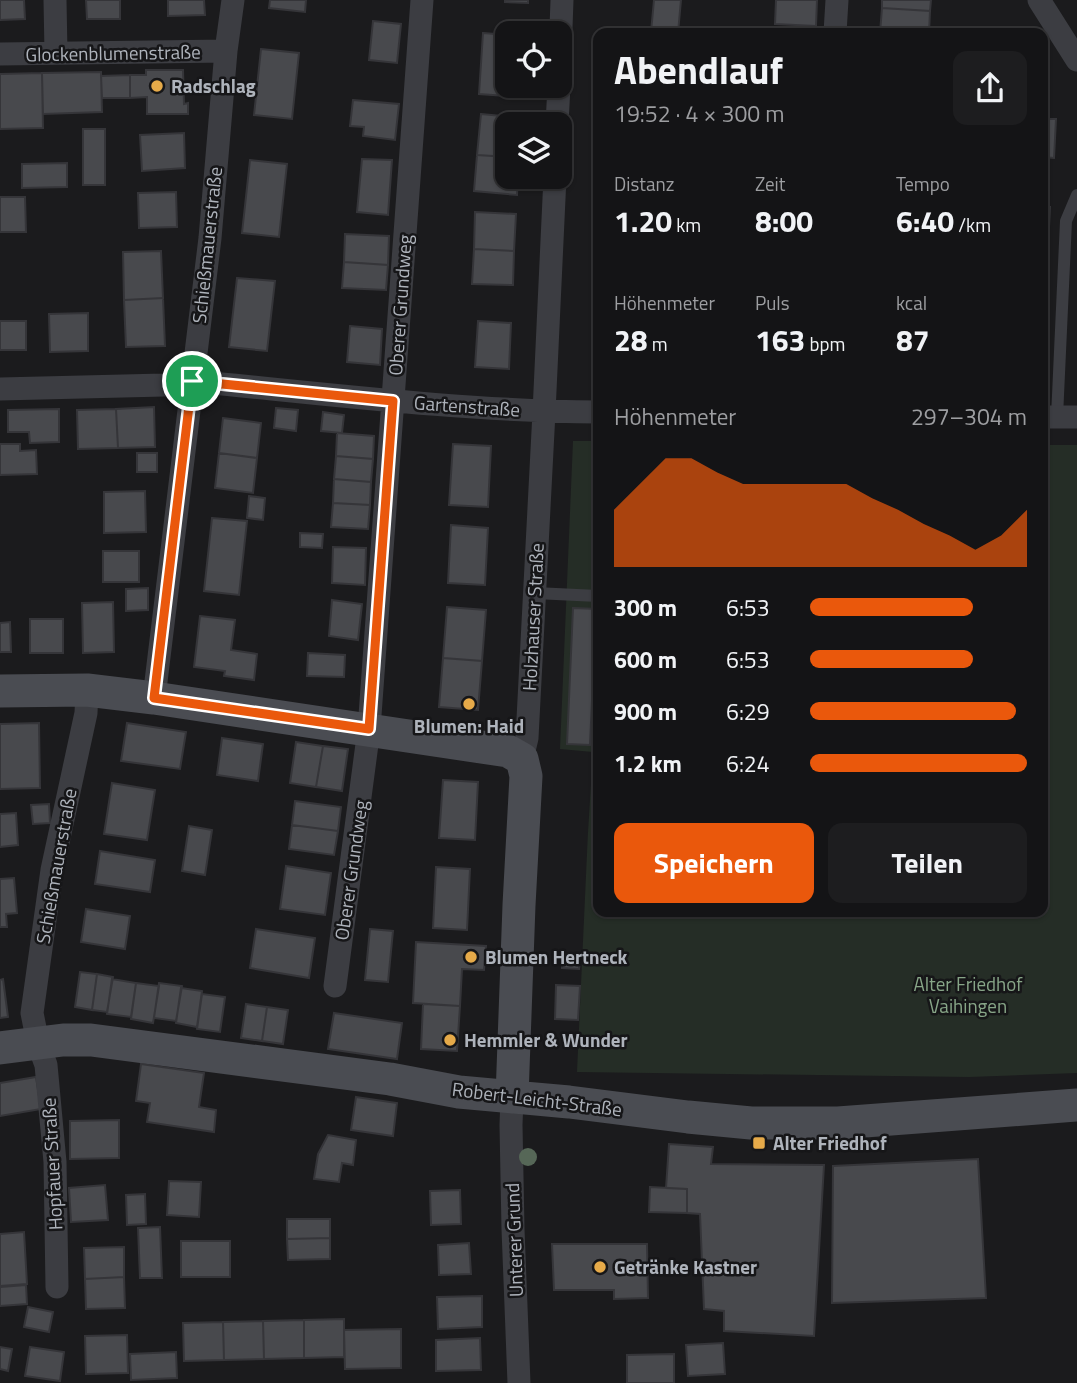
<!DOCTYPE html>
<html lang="de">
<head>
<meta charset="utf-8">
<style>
	body { margin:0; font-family:"Titillium Web",sans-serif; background:#1d1d1f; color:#f1f3f6; height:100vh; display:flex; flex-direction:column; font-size:26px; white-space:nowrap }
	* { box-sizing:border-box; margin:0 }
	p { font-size:23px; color:#9d9ea1 }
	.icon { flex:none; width:38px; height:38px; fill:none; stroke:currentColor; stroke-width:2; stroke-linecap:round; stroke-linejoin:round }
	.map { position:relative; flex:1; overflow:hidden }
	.details { position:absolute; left:593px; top:28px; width:455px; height:889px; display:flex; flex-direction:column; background:#141416; border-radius:14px; box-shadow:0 2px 5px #0004,0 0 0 2px #333335 }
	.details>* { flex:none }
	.controls { position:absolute; left:495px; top:21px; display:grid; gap:14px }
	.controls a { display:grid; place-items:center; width:77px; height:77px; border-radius:14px; background:#141416; box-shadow:0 2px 5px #0004,0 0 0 2px #333335; font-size:35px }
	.pin { position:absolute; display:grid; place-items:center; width:60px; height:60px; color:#fff; margin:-30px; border:4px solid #fff; border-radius:50%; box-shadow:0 2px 7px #0007 }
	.round { display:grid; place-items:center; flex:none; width:74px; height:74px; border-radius:14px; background:#1d1d1f }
	.head { display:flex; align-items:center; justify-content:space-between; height:119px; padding:0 21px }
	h1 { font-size:38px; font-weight:700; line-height:52px }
	.figures { display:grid; grid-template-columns:repeat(3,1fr); gap:10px; height:119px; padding:7px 21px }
	.figures div { display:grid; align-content:center }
	.figures b { font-size:30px; font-weight:700 }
	.figures small { font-size:19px; font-weight:400 }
	.figures p { font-size:19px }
	.chart { height:196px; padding:14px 21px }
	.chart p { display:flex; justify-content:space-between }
	.chart svg { width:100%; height:126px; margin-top:7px; fill:#ea580c; opacity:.7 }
	.button { display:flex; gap:14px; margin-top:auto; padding:14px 21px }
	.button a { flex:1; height:80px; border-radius:14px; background:#ea580c; color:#fff; font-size:28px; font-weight:700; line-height:80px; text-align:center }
	.button a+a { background:#1d1d1f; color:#f1f3f6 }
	ul { padding:0 21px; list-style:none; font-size:23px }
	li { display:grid; grid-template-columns:112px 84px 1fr; align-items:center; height:52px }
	li i { height:18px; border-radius:9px; background:#ea580c }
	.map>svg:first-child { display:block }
	.green { fill:#252d26 }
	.building { fill:#48494d; stroke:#353539; stroke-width:2 }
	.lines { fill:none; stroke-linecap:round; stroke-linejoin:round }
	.lane { stroke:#3c3d42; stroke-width:12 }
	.street { stroke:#3c3d42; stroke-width:23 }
	.secondary { stroke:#4a4c52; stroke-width:33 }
	.tree { fill:#566757 }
	.route-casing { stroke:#fff; stroke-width:14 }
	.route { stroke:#ea580c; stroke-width:9 }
	.poi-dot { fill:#e6aa49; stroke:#161618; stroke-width:2.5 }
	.labels { text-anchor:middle; stroke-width:5; stroke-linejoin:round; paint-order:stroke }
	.street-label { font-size:19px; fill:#aeb3bb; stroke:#161618 }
	.poi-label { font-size:19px; font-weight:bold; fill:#aeb3bb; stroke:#161618; text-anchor:start }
	.park-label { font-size:19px; fill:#87a587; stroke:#161618 }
</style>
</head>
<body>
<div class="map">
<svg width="1077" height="1383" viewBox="0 0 1077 1383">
	<rect width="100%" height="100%" fill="#1b1b1d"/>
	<path class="green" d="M 573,441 L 598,441 L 598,912 L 1043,912 L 1043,445 L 1077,445 L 1077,1073 L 969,1077 L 577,1072 L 588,832 L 593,752 L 560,749 Z"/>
	<path class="building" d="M 0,0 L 24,0 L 25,19 L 0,20 Z
		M 86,0 L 120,0 L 120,19 L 87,19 Z
		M 168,0 L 204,0 L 205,15 L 168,16 Z
		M 270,0 L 306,0 L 305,12 L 269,8 Z
		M 505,0 L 528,0 L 528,3 L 505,2 Z
		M 654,0 L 681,0 L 678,33 L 651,32 Z
		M 776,0 L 817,0 L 816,26 L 775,24 Z
		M 882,0 L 931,0 L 930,11 L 882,8 Z
		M 882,8 L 930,11 L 929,33 L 880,33 Z
		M 373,21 L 401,24 L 397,63 L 369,60 Z
		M 483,33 L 508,35 L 508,86 L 522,86 L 521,97 L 479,94 Z
		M 261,49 L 299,53 L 292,119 L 254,115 Z
		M 146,70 L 183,70 L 184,104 L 188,103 L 188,114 L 147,114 L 147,97 L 130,98 L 130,75 L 146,75 Z
		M 101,72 L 102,112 L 43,114 L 42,73 Z
		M 42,73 L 43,128 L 0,129 L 0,74 Z
		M 130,75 L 130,98 L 102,98 L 101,76 Z
		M 353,100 L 399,104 L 395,140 L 363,136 L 364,127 L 350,126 Z
		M 481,114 L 523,118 L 523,124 L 508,124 L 508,157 L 477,155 Z
		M 1043,119 L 1056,119 L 1054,158 L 1043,157 Z
		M 83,129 L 105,129 L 105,185 L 83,185 Z
		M 184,133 L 185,168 L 142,171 L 140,135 Z
		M 477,155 L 508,157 L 508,177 L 518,177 L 517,195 L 474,191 Z
		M 362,159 L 392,160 L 388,215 L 357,212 Z
		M 250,160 L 287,164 L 279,237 L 242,233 Z
		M 67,163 L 67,187 L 22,188 L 22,164 Z
		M 176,192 L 177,227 L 139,228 L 138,193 Z
		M 0,197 L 25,197 L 26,232 L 0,232 Z
		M 1043,207 L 1050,207 L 1047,268 L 1043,268 Z
		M 475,212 L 516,214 L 514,251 L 474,249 Z
		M 345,234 L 389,236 L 388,265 L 344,262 Z
		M 474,249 L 514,251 L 513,285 L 472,284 Z
		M 161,251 L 163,298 L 124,300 L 123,252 Z
		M 344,262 L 388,265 L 386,290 L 342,288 Z
		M 1043,272 L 1046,272 L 1045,301 L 1043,301 Z
		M 237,278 L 275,281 L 267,351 L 229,347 Z
		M 163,298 L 165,346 L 126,347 L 124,300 Z
		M 88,313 L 88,351 L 50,352 L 49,314 Z
		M 1043,317 L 1046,317 L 1044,351 L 1043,351 Z
		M 0,321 L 26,321 L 26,350 L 0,350 Z
		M 478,321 L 511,323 L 509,369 L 475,367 Z
		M 350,326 L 382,329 L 380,365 L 347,362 Z
		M 154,407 L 155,447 L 118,448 L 116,409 Z
		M 276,408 L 298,410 L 296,431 L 274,428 Z
		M 59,409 L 59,442 L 30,443 L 29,432 L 8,432 L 8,410 Z
		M 116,409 L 118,448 L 78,449 L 77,410 Z
		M 323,412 L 344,415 L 342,433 L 321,431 Z
		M 223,418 L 261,423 L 257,458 L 219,453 Z
		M 337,433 L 374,436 L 373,459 L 336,456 Z
		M 0,444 L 20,444 L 20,451 L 36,450 L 37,474 L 0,475 Z
		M 453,444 L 491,446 L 488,507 L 449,505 Z
		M 137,453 L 157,453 L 157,472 L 137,472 Z
		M 219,453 L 257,458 L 253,493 L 215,488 Z
		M 336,456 L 373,459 L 371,482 L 334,479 Z
		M 334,479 L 371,482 L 370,505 L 333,503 Z
		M 145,491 L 146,532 L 104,533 L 104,492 Z
		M 249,496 L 265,498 L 263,520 L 247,518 Z
		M 333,503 L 370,505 L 368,529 L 331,527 Z
		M 212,518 L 247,521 L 239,595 L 204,591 Z
		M 451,525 L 488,528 L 485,585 L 448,583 Z
		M 300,533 L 323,534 L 322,548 L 300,547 Z
		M 333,547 L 366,548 L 365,585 L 332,583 Z
		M 103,551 L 139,551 L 139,582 L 103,582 Z
		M 148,588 L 148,610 L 126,611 L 126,589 Z
		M 332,600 L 362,604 L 358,640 L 329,636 Z
		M 113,602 L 114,652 L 83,653 L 82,603 Z
		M 447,607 L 486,610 L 482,661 L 443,658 Z
		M 573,608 L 598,609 L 598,636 L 595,635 L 590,745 L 567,744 Z
		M 200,616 L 235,620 L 231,650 L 257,654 L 254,680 L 224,676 L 225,671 L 194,667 Z
		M 30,619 L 63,619 L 63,653 L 30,653 Z
		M 10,622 L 11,652 L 0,652 L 0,623 Z
		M 308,653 L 345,655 L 344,677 L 307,676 Z
		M 443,658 L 482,661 L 478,710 L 439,707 Z
		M 39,723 L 40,788 L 0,789 L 0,724 Z
		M 127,723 L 186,732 L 180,769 L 121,761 Z
		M 222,738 L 263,744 L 258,781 L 217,775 Z
		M 296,742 L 323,746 L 316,787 L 290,783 Z
		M 323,746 L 348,749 L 342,791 L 316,787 Z
		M 443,780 L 478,782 L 475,840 L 439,838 Z
		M 112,783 L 155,790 L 147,840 L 104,834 Z
		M 295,801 L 341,807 L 338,831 L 292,825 Z
		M 49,804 L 50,823 L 33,824 L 31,805 Z
		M 16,813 L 18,845 L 0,847 L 0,814 Z
		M 292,825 L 338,831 L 334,855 L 289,849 Z
		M 189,826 L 212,830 L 205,875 L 182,871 Z
		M 100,851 L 155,860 L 150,892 L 95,884 Z
		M 286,866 L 331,873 L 325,915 L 280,909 Z
		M 436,867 L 470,869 L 467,930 L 433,928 Z
		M 14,878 L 17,913 L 6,914 L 7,927 L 0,927 L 0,879 Z
		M 86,909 L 130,916 L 125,949 L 81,942 Z
		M 256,929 L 315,938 L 309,978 L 250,968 Z
		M 370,929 L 393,931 L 388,982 L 365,980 Z
		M 416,942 L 486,946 L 484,970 L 462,969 L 460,1006 L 413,1003 Z
		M 562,958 L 580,959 L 579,969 L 562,968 Z
		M 80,972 L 97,974 L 92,1010 L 75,1007 Z
		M 97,974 L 113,977 L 107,1012 L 92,1010 Z
		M 3,979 L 8,1017 L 0,1018 L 0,980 Z
		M 112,979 L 136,983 L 131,1017 L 107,1014 Z
		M 136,983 L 159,986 L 153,1023 L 131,1019 Z
		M 159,983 L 182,986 L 176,1021 L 154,1018 Z
		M 556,985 L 580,986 L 578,1020 L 555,1019 Z
		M 181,988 L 202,991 L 197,1027 L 176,1023 Z
		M 202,994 L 225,997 L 220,1032 L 197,1029 Z
		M 246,1004 L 267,1007 L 262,1041 L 241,1038 Z
		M 423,1004 L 460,1006 L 457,1051 L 421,1049 Z
		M 267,1007 L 288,1010 L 283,1044 L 262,1041 Z
		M 334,1013 L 402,1023 L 397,1059 L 328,1049 Z
		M 141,1064 L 204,1073 L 199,1107 L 216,1110 L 214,1132 L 147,1122 L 150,1103 L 136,1101 Z
		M 36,1077 L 41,1109 L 0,1116 L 0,1083 Z
		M 356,1097 L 397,1103 L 393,1136 L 351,1130 Z
		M 119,1120 L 119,1158 L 70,1159 L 70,1121 Z
		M 328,1135 L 356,1140 L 353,1165 L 342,1163 L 339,1182 L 314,1179 L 318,1154 Z
		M 669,1144 L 713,1147 L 711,1164 L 824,1165 L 814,1336 L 724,1331 L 724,1311 L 704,1309 L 700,1214 L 687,1213 L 687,1189 L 666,1188 Z
		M 978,1159 L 986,1298 L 832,1303 L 833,1166 Z
		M 169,1181 L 201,1182 L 199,1217 L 167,1215 Z
		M 105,1185 L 108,1220 L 71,1222 L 69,1188 Z
		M 650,1187 L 687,1189 L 687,1213 L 649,1212 Z
		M 460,1190 L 461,1224 L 431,1225 L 430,1191 Z
		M 145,1194 L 146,1224 L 127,1225 L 126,1195 Z
		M 287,1219 L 330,1219 L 330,1238 L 287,1239 Z
		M 160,1227 L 162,1278 L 140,1278 L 138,1228 Z
		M 24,1232 L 27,1284 L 0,1286 L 0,1234 Z
		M 330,1238 L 330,1259 L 288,1260 L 287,1239 Z
		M 181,1241 L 230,1241 L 230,1277 L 181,1277 Z
		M 469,1243 L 471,1274 L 439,1275 L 438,1245 Z
		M 552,1244 L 647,1244 L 648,1298 L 614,1299 L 614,1290 L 554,1290 Z
		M 124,1247 L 124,1277 L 85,1279 L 84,1248 Z
		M 124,1277 L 125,1308 L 86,1309 L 85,1279 Z
		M 26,1285 L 27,1304 L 0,1306 L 0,1287 Z
		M 482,1296 L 482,1327 L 438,1329 L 437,1297 Z
		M 28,1307 L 53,1312 L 49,1332 L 24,1327 Z
		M 344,1319 L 344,1357 L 304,1358 L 304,1320 Z
		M 304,1320 L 304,1358 L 264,1359 L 263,1321 Z
		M 263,1321 L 264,1359 L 224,1360 L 223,1322 Z
		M 223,1322 L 224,1360 L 184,1361 L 183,1323 Z
		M 401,1329 L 401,1368 L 345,1369 L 344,1330 Z
		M 127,1335 L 128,1373 L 86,1374 L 85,1336 Z
		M 480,1338 L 481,1370 L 436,1371 L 436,1340 Z
		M 723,1343 L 725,1374 L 688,1376 L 686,1345 Z
		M 0,1347 L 12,1349 L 8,1371 L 0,1369 Z
		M 30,1347 L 64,1352 L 60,1381 L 25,1376 Z
		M 176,1352 L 177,1378 L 131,1380 L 130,1354 Z
		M 674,1354 L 674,1383 L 627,1383 L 627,1355 Z"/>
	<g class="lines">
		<path class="lane" d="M 1057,417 L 1066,221 L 1077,195
			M 535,593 L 598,596"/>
		<path class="street" d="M 55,0 L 56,53
			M 1039,0 L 1077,60
			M 835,33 L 837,0
			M 0,54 L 226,51
			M 560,55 L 562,0
			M 557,124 L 559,86
			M 0,389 L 164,385 L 192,381 C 327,394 463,411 598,412
			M 1043,417 L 1077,417
			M 154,698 L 210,238 L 226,51 L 233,0
			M 522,759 L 527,738 L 544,412 L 555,177
			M 335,986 L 369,729 L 422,0
			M 512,1097 L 511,1125 L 513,1229 L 519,1383
			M 57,1287 L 55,1162 L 46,1065 L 38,1043 L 32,1013 L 52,870 L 86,713 L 87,690"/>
		<path class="secondary" d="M 0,691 L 87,690 L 154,698 L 508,751 L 522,759 L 526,776 L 519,905 L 512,1097
			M 0,1048 L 63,1040 L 91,1040 L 390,1079 L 459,1092 L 569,1102 L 688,1117 L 751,1123 L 838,1123 L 1077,1105"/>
	</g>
	<circle class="tree" cx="528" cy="1157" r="9"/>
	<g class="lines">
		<defs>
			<path id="route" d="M 192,381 L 393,401 L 369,729 L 154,698 Z"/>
		</defs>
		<use href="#route" class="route-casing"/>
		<use href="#route" class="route"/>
	</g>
	<g class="poi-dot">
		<circle cx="157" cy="86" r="7"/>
		<circle cx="469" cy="704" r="7"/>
		<circle cx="471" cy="957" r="7"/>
		<circle cx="450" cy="1040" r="7"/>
		<rect x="752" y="1136" width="14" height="14" rx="3.5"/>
		<circle cx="600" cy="1267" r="7"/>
	</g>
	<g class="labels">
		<g class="street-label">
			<text transform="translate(113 53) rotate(-1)" y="7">Glockenblumenstraße</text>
			<text transform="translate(207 245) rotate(-84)" y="7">Schießmauerstraße</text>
			<text transform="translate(400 305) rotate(-86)" y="7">Oberer Grundweg</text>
			<text transform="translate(467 406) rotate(4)" y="7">Gartenstraße</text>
			<text transform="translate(533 617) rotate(-87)" y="7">Holzhauser Straße</text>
			<text transform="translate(56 866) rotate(-80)" y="7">Schießmauerstraße</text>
			<text transform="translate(351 870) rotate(-82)" y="7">Oberer Grundweg</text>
			<text transform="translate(537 1099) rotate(7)" y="7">Robert-Leicht-Straße</text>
			<text transform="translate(52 1164) rotate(-93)" y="7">Hopfauer Straße</text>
			<text transform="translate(514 1240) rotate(-92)" y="7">Unterer Grund</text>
		</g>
		<g class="poi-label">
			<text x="171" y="93">Radschlag</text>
			<text x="469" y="733" text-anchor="middle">Blumen: Haid</text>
			<text x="485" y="964">Blumen Hertneck</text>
			<text x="464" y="1047">Hemmler &amp; Wunder</text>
			<text x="773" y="1150">Alter Friedhof</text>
			<text x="614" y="1274">Getränke Kastner</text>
		</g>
		<g class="park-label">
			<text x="968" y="991">Alter Friedhof<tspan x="968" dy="22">Vaihingen</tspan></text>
		</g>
	</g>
</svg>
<div class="controls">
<a><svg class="icon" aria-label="locate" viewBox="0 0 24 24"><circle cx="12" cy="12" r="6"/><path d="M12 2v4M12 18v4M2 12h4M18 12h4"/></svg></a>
<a><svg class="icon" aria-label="layers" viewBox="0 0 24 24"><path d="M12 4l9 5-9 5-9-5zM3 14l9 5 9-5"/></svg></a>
</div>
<div class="pin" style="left:192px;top:381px;background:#1e9e55"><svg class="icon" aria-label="arrive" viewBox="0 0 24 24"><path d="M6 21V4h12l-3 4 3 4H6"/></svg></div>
<section class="details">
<div class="head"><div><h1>Abendlauf</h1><p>19:52 · 4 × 300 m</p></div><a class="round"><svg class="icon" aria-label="share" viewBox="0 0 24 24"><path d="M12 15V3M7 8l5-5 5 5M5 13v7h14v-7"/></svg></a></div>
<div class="figures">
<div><p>Distanz</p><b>1.20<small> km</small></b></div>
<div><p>Zeit</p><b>8:00</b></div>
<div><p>Tempo</p><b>6:40<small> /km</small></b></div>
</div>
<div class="figures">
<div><p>Höhenmeter</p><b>28<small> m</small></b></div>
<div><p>Puls</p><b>163<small> bpm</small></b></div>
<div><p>kcal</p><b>87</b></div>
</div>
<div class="chart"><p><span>Höhenmeter</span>297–304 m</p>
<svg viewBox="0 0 160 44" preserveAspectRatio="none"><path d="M0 44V24L10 15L20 6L30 6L40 11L50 15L60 15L70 15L80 15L90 15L100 20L110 24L120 29L130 33L140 38L150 33L160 24V44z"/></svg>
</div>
<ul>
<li><b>300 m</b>6:53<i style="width:75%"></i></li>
<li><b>600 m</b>6:53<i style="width:75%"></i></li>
<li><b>900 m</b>6:29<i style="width:95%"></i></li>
<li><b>1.2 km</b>6:24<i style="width:100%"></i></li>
</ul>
<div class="button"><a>Speichern</a><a>Teilen</a></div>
</section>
</div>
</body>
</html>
